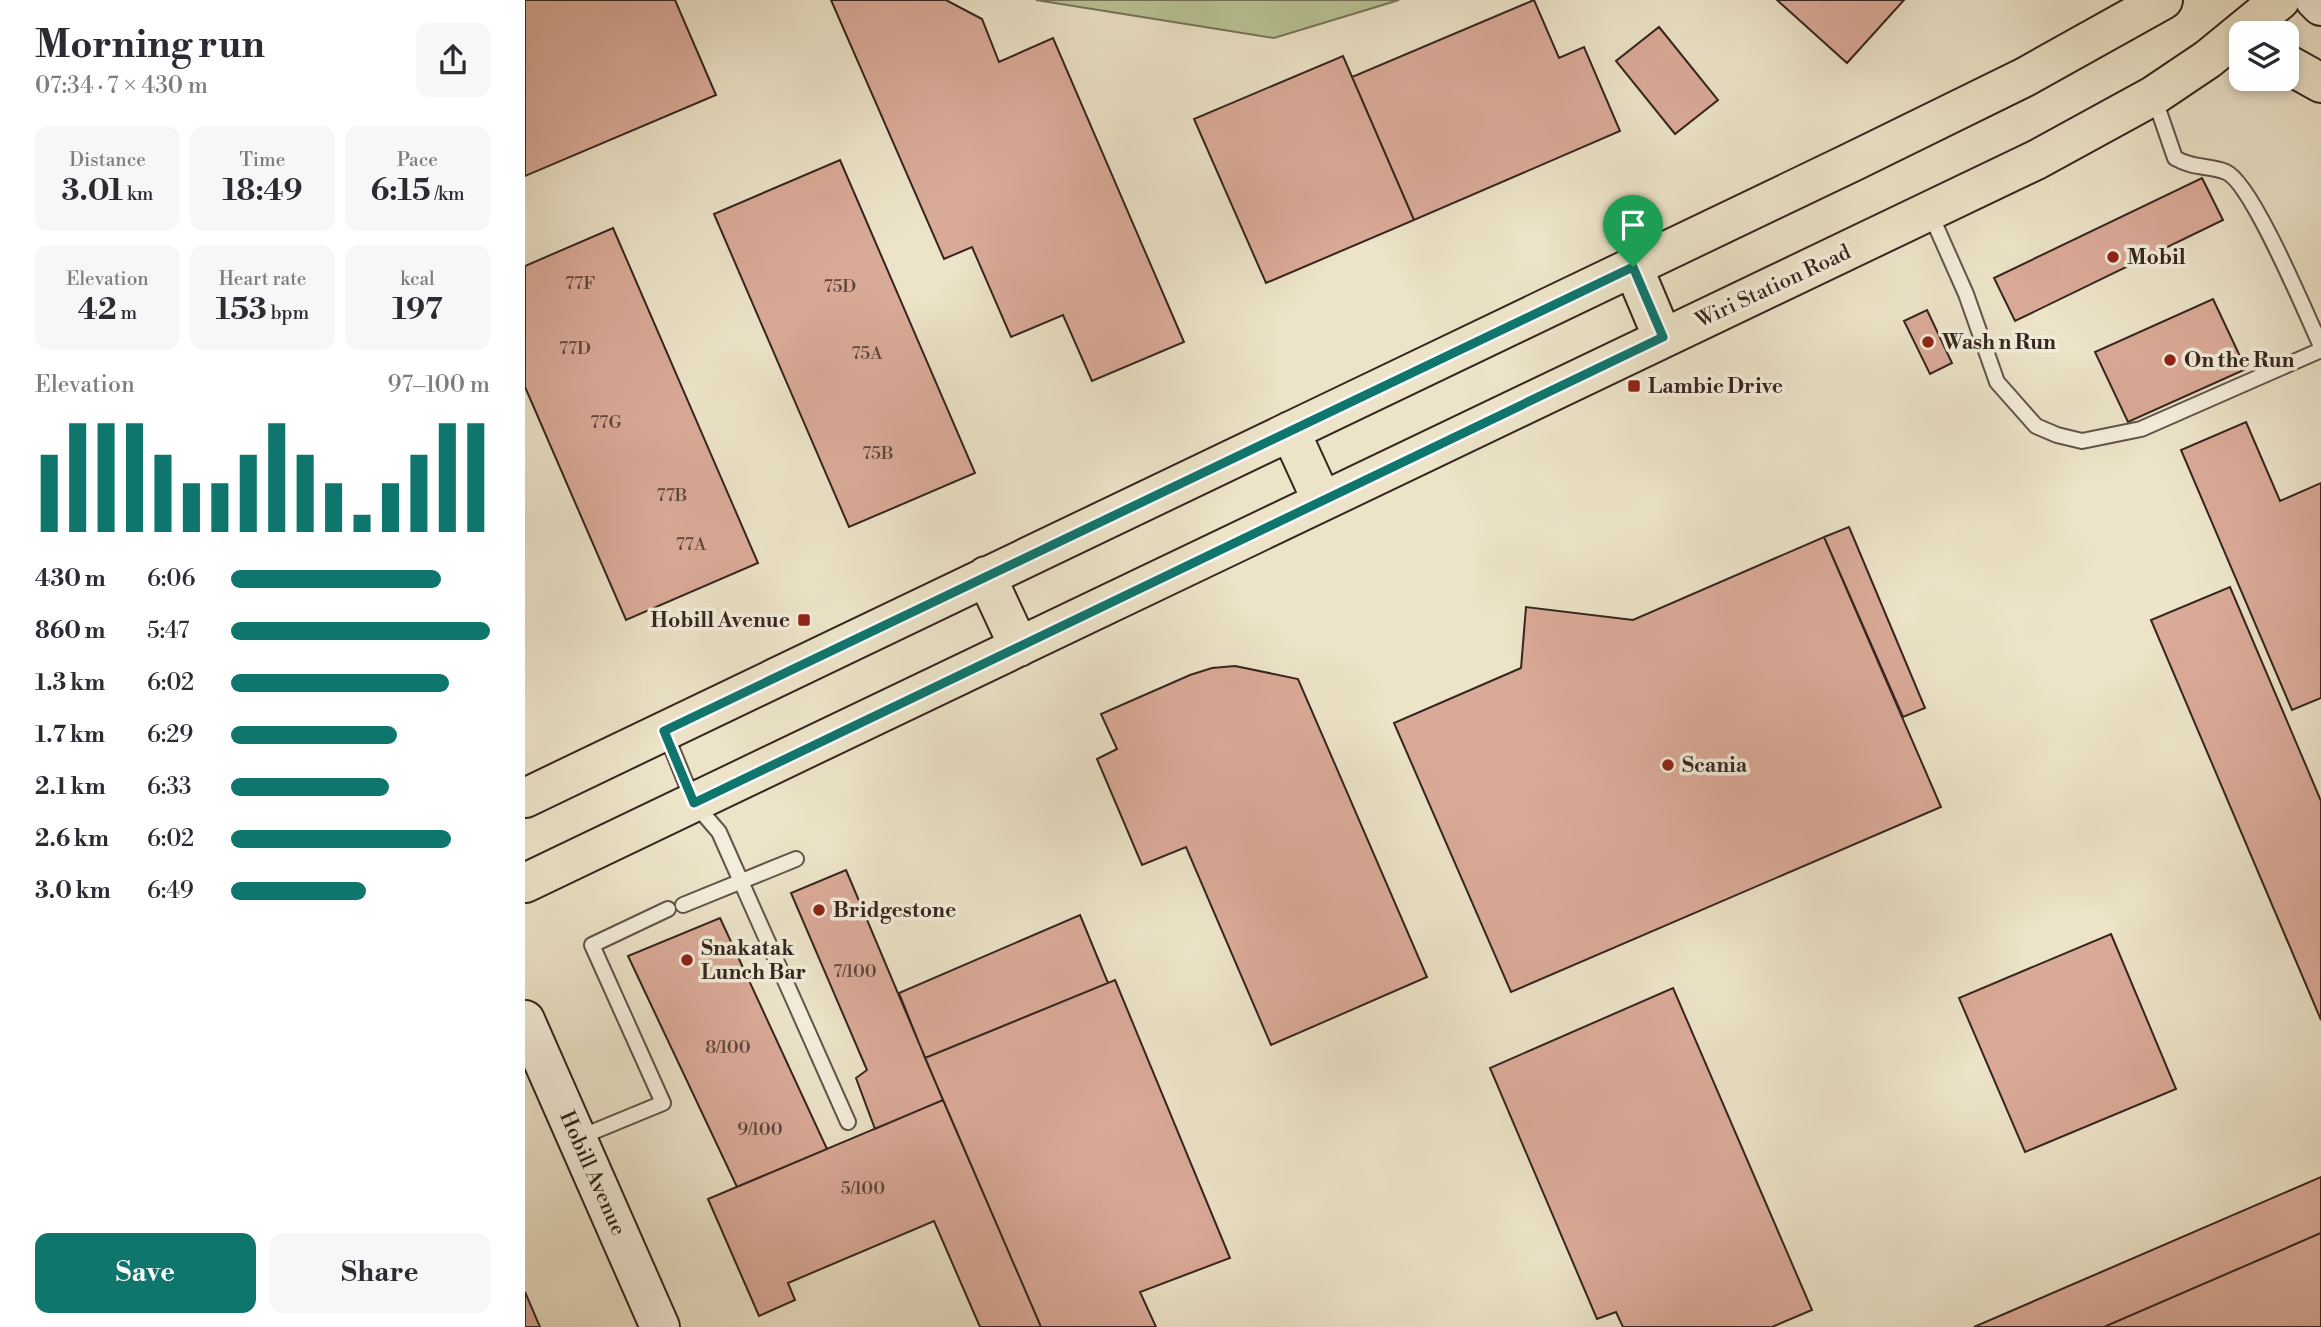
<!DOCTYPE html>
<html lang="en">
<head>
<meta charset="utf-8">
<style>
	body { margin:0; font-family:"Libre Bodoni",serif; background:#f7f7f7; color:#2b2b33; height:100vh; display:flex; flex-direction:column; font-size:26px; white-space:nowrap }
	* { box-sizing:border-box; margin:0 }
	p { font-size:23px; color:#7c7c81 }
	.icon { flex:none; width:38px; height:38px; fill:none; stroke:currentColor; stroke-width:2; stroke-linecap:round; stroke-linejoin:round }
	.map { position:relative; flex:1; overflow:hidden }
	.drawer { display:flex; flex-direction:column; background:#fff; width:525px }
	.drawer>* { flex:none }
	.controls { position:absolute; left:1704px; top:21px; display:grid; gap:14px }
	.controls a { display:grid; place-items:center; width:70px; height:70px; border-radius:14px; background:#fff; box-shadow:0 4px 10px #0003; font-size:35px }
	.pin { position:absolute; display:grid; place-items:center; width:60px; height:60px; color:#fff; margin:-72px -30px; border-radius:50% 50% 50% 0; rotate:-45deg; box-shadow:0 0 7px #0007 }
	.pin .icon { rotate:45deg }
	.round { display:grid; place-items:center; flex:none; width:74px; height:74px; border-radius:14px; background:#f7f7f7 }
	.head { display:flex; align-items:center; justify-content:space-between; height:119px; padding:0 35px }
	h1 { font-size:38px; font-weight:700; line-height:52px }
	.metrics { display:grid; grid-template-columns:repeat(3,1fr); gap:10px; height:119px; padding:7px 35px }
	.metrics div { display:grid; align-content:center; border-radius:14px; background:#f7f7f7; text-align:center }
	.metrics b { font-size:30px; font-weight:700 }
	.metrics small { font-size:19px; font-weight:400 }
	.metrics p { font-size:19px }
	.chart { height:196px; padding:14px 35px }
	.chart p { display:flex; justify-content:space-between }
	.chart svg { width:100%; height:126px; margin-top:7px; stroke:#0f766e; stroke-width:6 }
	.button { display:flex; gap:14px; margin-top:auto; padding:14px 35px }
	.button a { flex:1; height:80px; border-radius:14px; background:#0f766e; color:#fff; font-size:28px; font-weight:700; line-height:80px; text-align:center }
	.button a+a { background:#f7f7f7; color:#2b2b33 }
	ul { padding:0 35px; list-style:none; font-size:23px }
	li { display:grid; grid-template-columns:112px 84px 1fr; align-items:center; height:52px }
	li i { height:18px; border-radius:9px; background:#0f766e }
	main { display:flex; flex:1; min-height:0 }
	.map>svg:first-child { display:block }
	.green { fill:#b8c395; stroke:#76745a; stroke-width:2 }
	.building { fill:#daaa98; stroke:#35251f; stroke-width:2 }
	.lines { fill:none; stroke-linecap:round; stroke-linejoin:round }
	.lane-casing { stroke:#635449; stroke-width:18 }
	.secondary-casing { stroke:#35251f; stroke-width:42 }
	.primary-casing { stroke:#35251f; stroke-width:42 }
	.lane { stroke:#f3eddb; stroke-width:14 }
	.secondary { stroke:#f3eddb; stroke-width:38 }
	.primary { stroke:#ece3c8; stroke-width:38 }
	.route-casing { stroke:#fff; stroke-width:14 }
	.route { stroke:#0f766e; stroke-width:9 }
	.poi-dot { fill:#8f2418; stroke:#f3eddb; stroke-width:2.5 }
	.labels { text-anchor:middle; stroke-width:7; stroke-linejoin:round; paint-order:stroke }
	.number-label { font-size:18px; fill:#5e463d }
	.poi-label { font-size:21px; font-weight:bold; fill:#35251f; stroke:#f3eddb; text-anchor:start }
	.street-label { font-size:21px; fill:#35251f; stroke:#f3eddb }
</style>
</head>
<body>
<main>
<section class="drawer">
<div class="head"><div><h1>Morning run</h1><p>07:34 · 7 × 430 m</p></div><a class="round"><svg class="icon" aria-label="share" viewBox="0 0 24 24"><path d="M12 15V3M7 8l5-5 5 5M5 13v7h14v-7"/></svg></a></div>
<div class="metrics">
<div><p>Distance</p><b>3.01<small> km</small></b></div>
<div><p>Time</p><b>18:49</b></div>
<div><p>Pace</p><b>6:15<small> /km</small></b></div>
</div>
<div class="metrics">
<div><p>Elevation</p><b>42<small> m</small></b></div>
<div><p>Heart rate</p><b>153<small> bpm</small></b></div>
<div><p>kcal</p><b>197</b></div>
</div>
<div class="chart"><p><span>Elevation</span>97–100 m</p>
<svg viewBox="0 0 160 44" preserveAspectRatio="none"><path d="M5 44V17M15 44V6M25 44V6M35 44V6M45 44V17M55 44V27M65 44V27M75 44V17M85 44V6M95 44V17M105 44V27M115 44V38M125 44V27M135 44V17M145 44V6M155 44V6"/></svg>
</div>
<ul>
<li><b>430 m</b>6:06<i style="width:81%"></i></li>
<li><b>860 m</b>5:47<i style="width:100%"></i></li>
<li><b>1.3 km</b>6:02<i style="width:84%"></i></li>
<li><b>1.7 km</b>6:29<i style="width:64%"></i></li>
<li><b>2.1 km</b>6:33<i style="width:61%"></i></li>
<li><b>2.6 km</b>6:02<i style="width:85%"></i></li>
<li><b>3.0 km</b>6:49<i style="width:52%"></i></li>
</ul>
<div class="button"><a>Save</a><a>Share</a></div>
</section>
<div class="map">
<svg width="1796" height="1327" viewBox="0 0 1796 1327">
	<rect width="100%" height="100%" fill="#ece3c8"/>
	<filter id="stains"><feTurbulence type="fractalNoise" baseFrequency=".00286" numOctaves="4"/><feColorMatrix values="0 0 0 0 .2 0 0 0 0 .09 0 0 0 0 .02 0 0 0 .5 -.17"/></filter>
	<radialGradient id="worn" r=".72"><stop offset=".6" stop-color="#630" stop-opacity="0"/><stop offset="1" stop-color="#630" stop-opacity=".3"/></radialGradient>
	<path class="green" d="M 511,0 L 874,0 L 749,38 Z"/>
	<path class="building" d="M 0,0 L 150,0 L 191,95 L 0,176 Z
		M 306,0 L 421,0 L 457,19 L 474,62 L 528,38 L 659,342 L 567,381 L 538,315 L 486,337 L 447,247 L 419,259 Z
		M 1009,0 L 1034,58 L 1059,47 L 1095,131 L 889,220 L 827,77 Z
		M 1252,0 L 1379,0 L 1322,63 Z
		M 1134,27 L 1193,100 L 1150,134 L 1091,61 Z
		M 818,56 L 889,220 L 741,283 L 669,119 Z
		M 315,160 L 450,473 L 324,527 L 189,214 Z
		M 1677,178 L 1698,220 L 1490,321 L 1469,278 Z
		M 88,228 L 233,563 L 101,620 L 0,387 L 0,266 Z
		M 1688,299 L 1721,369 L 1603,422 L 1570,352 Z
		M 1402,310 L 1427,363 L 1405,374 L 1379,321 Z
		M 1721,422 L 1755,501 L 1796,483 L 1796,698 L 1767,710 L 1656,450 Z
		M 1324,527 L 1400,708 L 1378,717 L 1299,537 Z
		M 1299,537 L 1416,807 L 986,992 L 869,723 L 996,668 L 1001,607 L 1108,620 Z
		M 1705,587 L 1796,801 L 1796,1020 L 1626,620 Z
		M 710,666 L 773,679 L 902,977 L 746,1045 L 661,847 L 617,865 L 572,759 L 592,749 L 576,714 L 665,675 L 687,668 Z
		M 321,870 L 418,1100 L 350,1129 L 331,1078 L 342,1070 L 266,893 Z
		M 555,915 L 583,983 L 400,1058 L 374,993 Z
		M 195,918 L 302,1149 L 212,1187 L 103,956 Z
		M 1586,934 L 1651,1089 L 1500,1152 L 1434,998 Z
		M 590,980 L 705,1258 L 615,1292 L 631,1327 L 516,1327 L 400,1058 Z
		M 1148,988 L 1287,1310 L 1247,1327 L 1098,1327 L 1091,1312 L 1072,1319 L 965,1068 Z
		M 418,1100 L 516,1327 L 455,1327 L 409,1221 L 263,1283 L 270,1300 L 234,1316 L 183,1199 Z
		M 1796,1177 L 1796,1233 L 1579,1327 L 1449,1327 Z
		M 1796,1233 L 1796,1327 L 1579,1327 Z
		M 0,1292 L 15,1327 L 0,1327 Z"/>
	<g class="lines">
		<defs>
			<path id="lane" d="M 1629,97 L 1650,158 C 1669,169 1684,165 1701,172 C 1727,183 1781,314 1796,346
				M 1405,213 L 1441,294 L 1472,382 L 1511,426 L 1532,435 L 1557,441 L 1616,429 L 1796,350
				M 140,732 L 169,803 L 194,832 L 323,1122
				M 158,905 L 271,859
				M 53,1138 L 138,1103 L 67,945 L 143,909"/>
			<path id="secondary" d="M 1790,0 L 1796,6
				M 0,1020 L 135,1327"/>
			<path id="primary" d="M 1762,64 L 1796,83
				M 1108,267 L 1137,336
				M 765,431 L 797,501
				M 461,576 L 494,647
				M 0,798 L 1329,161 L 1500,77 L 1638,0
				M 0,883 L 1511,160 L 1628,96 L 1683,59 L 1755,0"/>
		</defs>
		<use href="#lane" class="lane-casing"/>
		<use href="#secondary" class="secondary-casing"/>
		<use href="#primary" class="primary-casing"/>
		<use href="#lane" class="lane"/>
		<use href="#secondary" class="secondary"/>
		<use href="#primary" class="primary"/>
	</g>
	<g class="lines">
		<defs>
			<path id="route" d="M 1108,267 L 1138,337 L 169,803 L 139,731 Z"/>
		</defs>
		<use href="#route" class="route-casing"/>
		<use href="#route" class="route"/>
	</g>
	<g class="poi-dot">
		<circle cx="1588" cy="257" r="7"/>
		<circle cx="1403" cy="342" r="7"/>
		<circle cx="1645" cy="360" r="7"/>
		<rect x="1102" y="379" width="14" height="14" rx="3.5"/>
		<rect x="272" y="613" width="14" height="14" rx="3.5"/>
		<circle cx="1143" cy="765" r="7"/>
		<circle cx="294" cy="910" r="7"/>
		<circle cx="162" cy="960" r="7"/>
	</g>
	<g class="labels">
		<g class="number-label">
			<text x="55" y="289">77F</text>
			<text x="315" y="292">75D</text>
			<text x="50" y="354">77D</text>
			<text x="342" y="359">75A</text>
			<text x="81" y="428">77G</text>
			<text x="353" y="459">75B</text>
			<text x="147" y="501">77B</text>
			<text x="166" y="550">77A</text>
			<text x="330" y="977">7/100</text>
			<text x="203" y="1053">8/100</text>
			<text x="235" y="1135">9/100</text>
			<text x="338" y="1194">5/100</text>
		</g>
		<g class="poi-label">
			<text x="1602" y="264">Mobil</text>
			<text x="1417" y="349">Wash n Run</text>
			<text x="1659" y="367">On the Run</text>
			<text x="1123" y="393">Lambie Drive</text>
			<text x="265" y="627" text-anchor="end">Hobill Avenue</text>
			<text x="1157" y="772">Scania</text>
			<text x="308" y="917">Bridgestone</text>
			<text x="176" y="955">Snakatak<tspan x="176" dy="24">Lunch Bar</tspan></text>
		</g>
		<g class="street-label">
			<text transform="translate(1248 286) rotate(-25)" y="7">Wiri Station Road</text>
			<text transform="translate(68 1173) rotate(66)" y="7">Hobill Avenue</text>
		</g>
	</g>
	<rect width="100%" height="100%" filter="url(#stains)"/>
	<rect width="100%" height="100%" fill="url(#worn)"/>
</svg>
<div class="controls">
<a><svg class="icon" aria-label="layers" viewBox="0 0 24 24"><path d="M12 4l9 5-9 5-9-5zM3 14l9 5 9-5"/></svg></a>
</div>
<div class="pin" style="left:1108px;top:267px;background:#1e9e55"><svg class="icon" aria-label="arrive" viewBox="0 0 24 24"><path d="M6 21V4h12l-3 4 3 4H6"/></svg></div>
</div>
</main>
</body>
</html>
